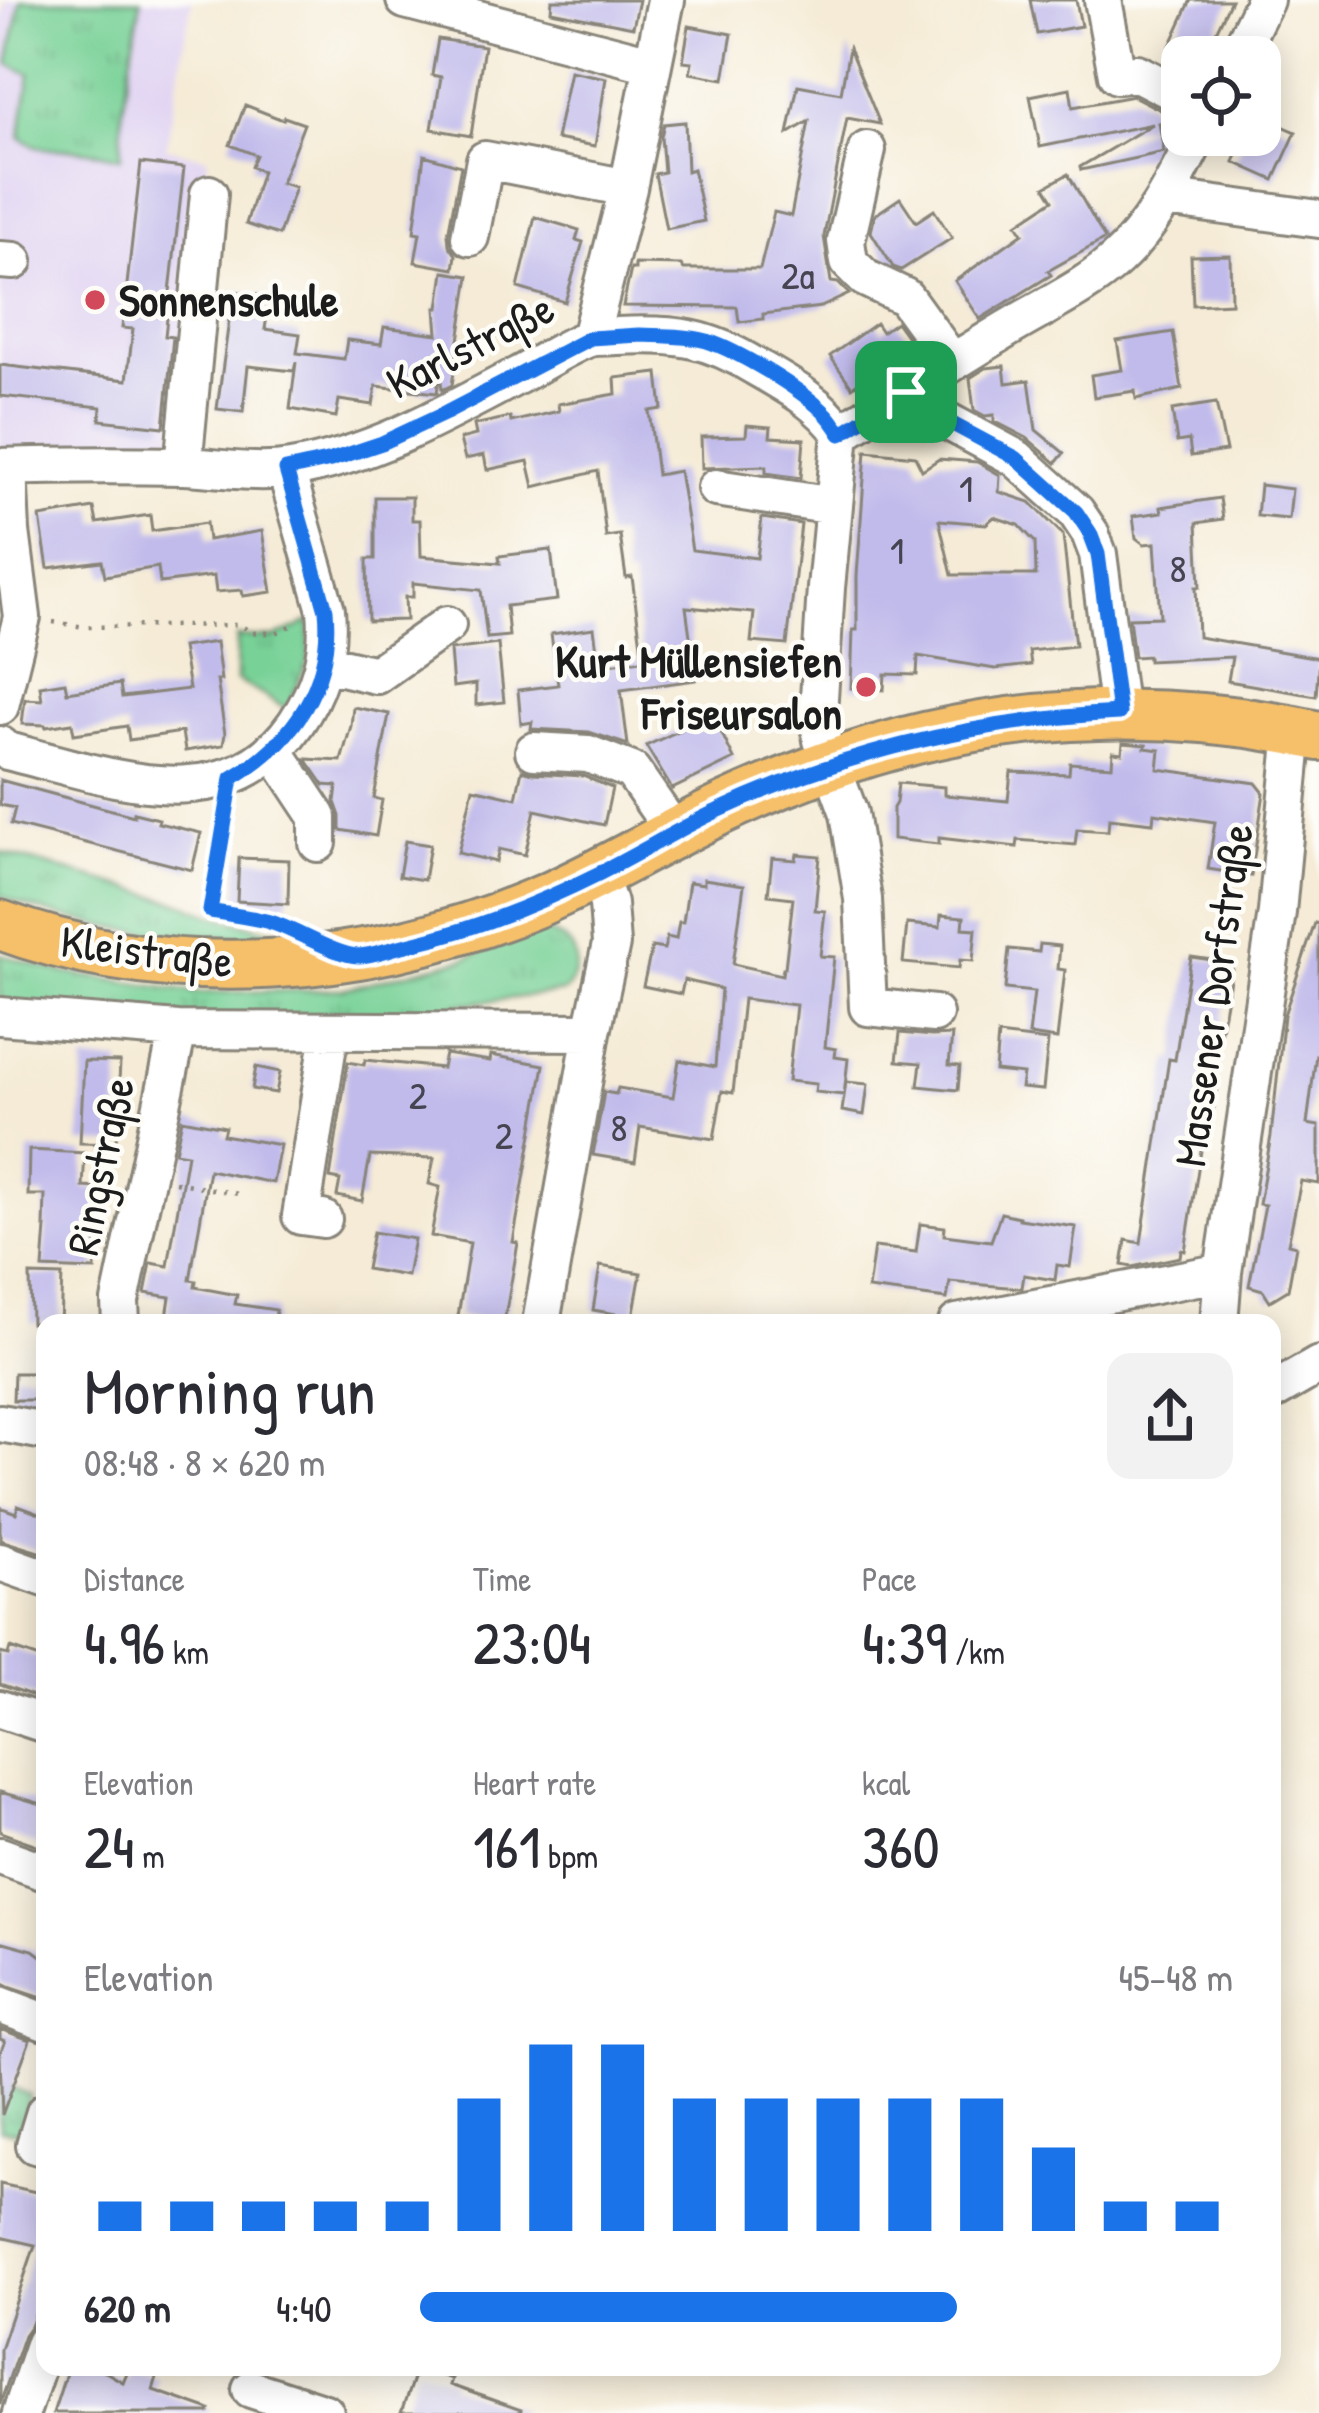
<!DOCTYPE html>
<html lang="en">
<head>
<meta charset="utf-8">
<style>
	body { margin:0; font-family:"Patrick Hand",sans-serif; background:#f2f2f3; color:#2b2b33; height:100vh; display:flex; flex-direction:column; font-size:45px; white-space:nowrap }
	* { box-sizing:border-box; margin:0 }
	p { font-size:39px; color:#7c7c81 }
	.icon { flex:none; width:66px; height:66px; fill:none; stroke:currentColor; stroke-width:2; stroke-linecap:round; stroke-linejoin:round }
	.map { position:relative; flex:1; overflow:hidden }
	.side { position:absolute; left:36px; top:1314px; width:1245px; height:1062px; display:flex; flex-direction:column; background:#fff; border-radius:24px; box-shadow:0 6px 30px #0003 }
	.side>* { flex:none }
	.tools { position:absolute; left:1161px; top:36px; display:grid; gap:24px }
	.tools a { display:grid; place-items:center; width:120px; height:120px; border-radius:24px; background:#fff; box-shadow:0 6px 30px #0003; font-size:60px }
	.pin { position:absolute; display:grid; place-items:center; width:102px; height:102px; color:#fff; margin:-51px; border-radius:24px; box-shadow:0 6px 18px #0006 }
	.round { display:grid; place-items:center; flex:none; width:126px; height:126px; border-radius:24px; background:#f2f2f3 }
	.summary { display:flex; align-items:center; justify-content:space-between; height:204px; padding:0 48px }
	h1 { font-size:66px; font-weight:600; line-height:90px }
	.figures { display:grid; grid-template-columns:repeat(3,1fr); gap:18px; height:204px; padding:12px 48px }
	.figures div { display:grid; align-content:center }
	.figures b { font-size:60px; font-weight:600 }
	.figures small { font-size:33px; font-weight:400 }
	.figures p { font-size:33px }
	.chart { height:336px; padding:24px 48px }
	.chart p { display:flex; justify-content:space-between }
	.chart svg { width:100%; height:216px; margin-top:12px; stroke:#1a73e8; stroke-width:6 }
	ul { padding:0 48px; list-style:none; font-size:39px }
	li { display:grid; grid-template-columns:192px 144px 1fr; align-items:center; height:90px }
	li i { height:30px; border-radius:15px; background:#1a73e8 }
	.map>svg:first-child { display:block }
	.built { fill:#e1d4f3 }
	.grass { fill:url(#grass-tufts); stroke:#4a765a; stroke-width:3 }
	.building { fill:#c1bbeb; fill-rule:evenodd }
	.lines { fill:none; stroke-linecap:round; stroke-linejoin:round }
	.minor-casing { stroke:#888479; stroke-width:42 }
	.major-casing { stroke:#888479; stroke-width:54 }
	.path { stroke:#888479; stroke-width:4.5; stroke-dasharray:3 9; stroke-linecap:butt }
	.minor { stroke:#fff; stroke-width:36 }
	.major { stroke:#f6c06b; stroke-width:48 }
	.route-casing { stroke:#fff; stroke-width:24 }
	.route { stroke:#1a73e8; stroke-width:15 }
	.poi-dot { fill:#d1495b; stroke:#fdfcf7; stroke-width:4.5 }
	.labels { text-anchor:middle; stroke-width:9; stroke-linejoin:round; paint-order:stroke }
	.number-label { font-size:39px; fill:#454450 }
	.poi-label { font-size:45px; font-weight:bold; fill:#1c1c1c; stroke:#fdfcf7; text-anchor:start }
	.street-label { font-size:45px; fill:#1c1c1c; stroke:#fdfcf7 }
</style>
</head>
<body>
<div class="map">
<svg width="1319" height="2413" viewBox="0 0 1319 2413">
	<defs>
		<pattern id="grass-tufts" width="24" height="20" patternUnits="userSpaceOnUse" patternTransform="scale(3)"><rect width="24" height="20" fill="#78d197"/><path d="M3 7l-1-3M5 7V3M7 7l1-3M15 17l-1-3M17 17v-4M19 17l1-3" fill="none" stroke="#67b382"/></pattern>
	</defs>
	<rect width="100%" height="100%" fill="#fdfcf7"/>
	<filter id="ink" filterUnits="userSpaceOnUse"><feTurbulence type="fractalNoise" baseFrequency=".00833" numOctaves="2"/><feDisplacementMap in="SourceGraphic" scale="24" xChannelSelector="R" yChannelSelector="G"/><feConvolveMatrix kernelMatrix="1 2 1 2 8 2 1 2 1" color-interpolation-filters="sRGB"/></filter>
	<filter id="wash" filterUnits="userSpaceOnUse"><feTurbulence type="fractalNoise" baseFrequency=".004" numOctaves="4" result="noise"/><feDisplacementMap in="SourceGraphic" scale="48" xChannelSelector="R" yChannelSelector="G"/><feGaussianBlur stdDeviation="2.7" result="paint"/><feColorMatrix in="noise" values="0 0 0 0 0 0 0 0 0 0 0 0 0 0 0 0 0 1.4 0 .05"/><feComposite in="paint" operator="in"/></filter>
	<g filter="url(#wash)">
		<rect width="100%" height="100%" fill="#f5ebd6"/>
		<path class="built" d="M 6,0 L 192,0 L 166,148 L 208,158 L 172,443 L 0,451 L 0,31 Z"/>
		<path class="grass" d="M 21,0 L 141,0 L 122,114 L 121,157 C 105,155 86,149 69,149 C 50,150 37,150 20,137 L 30,74 L 8,64 Z
			M 310,621 L 309,658 L 287,709 L 236,680 L 237,637 L 274,638 Z
			M 0,852 L 185,904 C 218,921 257,925 293,937 C 195,940 93,934 0,896 Z
			M 530,932 C 537,933 545,932 552,934 C 581,942 582,974 564,992 L 456,1005 L 449,1020 L 170,1016 L 0,1006 L 0,954 L 60,972 L 199,993 L 343,989 L 464,959 Z
			M 0,2083 L 30,2095 L 20,2132 L 0,2130 Z"/>
		<g id="blocks">
			<path class="building" d="M 552,0 L 639,0 L 633,27 L 551,11 Z
				M 1030,0 L 1076,0 L 1081,26 L 1037,34 Z
				M 1191,0 L 1231,0 L 1204,57 L 1165,57 Z
				M 689,26 L 732,34 L 724,79 L 690,73 L 692,62 L 683,61 Z
				M 438,39 L 484,46 L 471,136 L 432,129 L 441,77 L 432,75 Z
				M 849,48 L 880,124 L 847,118 L 824,236 L 831,282 L 838,283 L 849,294 L 821,307 L 763,314 L 763,319 L 739,322 L 737,307 L 623,306 L 631,269 L 635,269 L 635,264 L 681,265 L 684,269 L 760,269 L 774,212 L 791,216 L 809,121 L 788,134 L 798,85 L 841,93 Z
				M 570,71 L 606,78 L 595,146 L 556,139 Z
				M 1070,88 L 1073,107 L 1133,96 L 1174,117 L 1175,120 L 1159,123 L 1164,152 L 1081,170 L 1080,167 L 1153,124 L 1040,147 L 1030,96 Z
				M 245,105 L 283,120 L 284,117 L 304,124 L 281,183 L 295,187 L 279,235 L 246,224 L 262,171 L 251,167 L 256,155 L 230,145 Z
				M 1260,116 L 1296,132 L 1274,180 L 1234,162 L 1246,135 L 1260,135 Z
				M 685,122 L 687,171 L 693,169 L 704,221 L 666,229 L 655,174 L 664,172 L 661,137 L 664,124 Z
				M 424,155 L 461,166 L 448,234 L 449,245 L 456,255 L 454,269 L 415,262 L 420,233 L 414,232 Z
				M 141,163 L 184,168 L 165,336 L 173,337 L 164,427 L 100,420 L 101,407 L 0,396 L 0,365 L 127,380 L 133,329 L 122,328 Z
				M 1068,174 L 1105,239 L 1048,271 L 1051,275 L 980,319 L 955,281 L 1023,233 L 1017,224 L 1053,200 L 1045,187 Z
				M 900,198 L 916,222 L 934,210 L 952,238 L 901,270 L 893,267 L 871,232 L 875,215 Z
				M 535,217 L 579,230 L 576,240 L 583,242 L 565,302 L 518,288 Z
				M 1230,255 L 1231,303 L 1193,305 L 1191,256 Z
				M 444,272 L 469,276 L 452,385 L 442,390 L 440,371 L 437,393 L 376,386 L 373,405 L 339,400 L 336,417 L 290,409 L 296,362 L 294,371 L 248,366 L 243,412 L 217,409 L 233,291 L 270,297 L 265,329 L 300,334 L 297,353 L 344,359 L 347,340 L 381,344 L 384,327 L 438,334 L 436,308 L 439,308 Z
				M 896,322 L 920,355 L 905,365 L 901,359 L 871,380 L 868,376 L 852,387 L 830,356 L 876,323 L 882,332 Z
				M 1173,332 L 1182,389 L 1136,399 L 1135,391 L 1094,397 L 1091,375 L 1122,370 L 1117,341 Z
				M 1004,366 L 1006,383 L 1029,380 L 1036,430 L 1064,453 L 1056,463 L 1027,438 L 994,421 L 994,415 L 985,416 L 974,410 L 970,378 L 986,368 Z
				M 658,373 L 662,409 L 649,411 L 657,475 L 679,471 L 692,550 L 757,558 L 762,518 L 801,524 L 787,645 L 751,642 L 754,613 L 686,607 L 696,680 L 621,690 L 628,745 L 589,732 L 531,729 L 532,722 L 521,724 L 518,690 L 558,685 L 551,634 L 594,628 L 599,665 L 643,660 L 632,577 L 626,578 L 620,535 L 606,537 L 598,471 L 534,487 L 528,461 L 487,470 L 484,455 L 465,459 L 460,439 L 476,435 L 474,425 L 510,417 L 511,422 L 559,411 L 558,404 L 616,394 L 615,378 Z
				M 1216,403 L 1226,451 L 1191,456 L 1189,440 L 1177,442 L 1172,410 Z
				M 747,425 L 771,427 L 770,437 L 804,439 L 801,478 L 766,473 L 766,466 L 702,468 L 701,437 L 746,436 Z
				M 866,451 L 915,456 L 922,470 L 939,459 L 977,462 L 1000,475 L 999,492 L 1030,502 L 1063,535 L 1075,646 L 1029,651 L 1031,665 L 995,669 L 918,656 L 917,675 L 885,674 L 884,690 L 851,688 L 853,630 L 857,630 L 857,576 ZM 994,517 L 1019,525 L 1035,542 L 1036,575 L 952,575 L 939,520 L 986,524 Z
				M 1260,485 L 1292,489 L 1289,519 L 1257,516 Z
				M 375,497 L 412,497 L 412,520 L 420,520 L 421,556 L 500,563 L 499,556 L 551,550 L 557,600 L 506,606 L 509,636 L 487,638 L 481,590 L 413,583 L 413,597 L 405,597 L 406,620 L 368,621 L 367,559 L 375,559 Z
				M 1220,498 L 1223,519 L 1197,523 L 1200,587 L 1196,587 L 1198,637 L 1319,658 L 1316,696 L 1228,681 L 1232,657 L 1148,661 L 1148,656 L 1134,657 L 1129,618 L 1160,617 L 1155,543 L 1144,544 L 1136,538 L 1133,516 L 1162,512 L 1161,507 Z
				M 94,508 L 97,523 L 150,515 L 152,531 L 206,523 L 208,540 L 262,531 L 272,592 L 243,596 L 242,590 L 216,592 L 214,576 L 160,583 L 158,567 L 105,576 L 102,561 L 48,568 L 40,517 Z
				M 216,642 L 221,680 L 217,680 L 225,734 L 223,745 L 185,751 L 182,732 L 129,740 L 127,726 L 74,734 L 72,723 L 46,727 L 45,725 L 22,724 L 25,699 L 42,700 L 40,686 L 65,682 L 67,692 L 120,684 L 122,697 L 189,689 L 182,647 Z
				M 498,644 L 504,702 L 476,705 L 476,684 L 453,687 L 450,650 Z
				M 353,707 L 389,714 L 374,798 L 382,800 L 376,836 L 340,830 L 340,816 L 335,802 L 337,786 L 324,785 L 306,759 L 341,761 L 351,726 Z
				M 713,715 L 734,759 L 672,789 L 646,746 Z
				M 1123,743 L 1146,745 L 1145,748 L 1160,750 L 1158,769 L 1256,783 L 1264,793 L 1251,876 L 1208,869 L 1215,822 L 1154,813 L 1153,823 L 1109,818 L 1108,831 L 1077,829 L 1075,845 L 1018,840 L 1017,847 L 939,838 L 939,844 L 893,839 L 893,808 L 896,803 L 898,783 L 944,787 L 944,795 L 1008,801 L 1011,772 L 1069,774 L 1070,763 L 1112,766 L 1113,752 L 1122,753 Z
				M 522,770 L 533,773 L 583,776 L 612,788 L 604,825 L 535,810 L 525,855 L 499,849 L 496,862 L 458,853 L 473,788 L 516,798 Z
				M 0,780 L 134,816 L 134,813 L 159,819 L 158,823 L 201,833 L 192,870 L 11,824 L 15,808 L 0,805 Z
				M 405,841 L 430,845 L 424,880 L 399,876 Z
				M 797,854 L 820,856 L 815,910 L 825,911 L 820,956 L 834,957 L 825,1047 L 836,1049 L 835,1057 L 848,1059 L 844,1095 L 815,1092 L 816,1084 L 788,1081 L 796,1005 L 743,999 L 733,1093 L 722,1091 L 714,1139 L 640,1127 L 635,1162 L 593,1155 L 604,1092 L 616,1094 L 618,1088 L 673,1097 L 679,1060 L 715,1067 L 721,989 L 684,980 L 681,994 L 643,986 L 652,947 L 664,949 L 667,937 L 676,939 L 679,922 L 683,922 L 689,882 L 704,884 L 704,879 L 744,885 L 733,964 L 782,975 L 783,968 L 785,968 L 793,898 L 768,895 L 772,858 L 796,860 Z
				M 239,858 L 289,860 L 288,904 L 237,901 Z
				M 941,915 L 964,917 L 963,928 L 976,929 L 973,961 L 960,960 L 959,968 L 903,963 L 907,924 L 940,927 Z
				M 1315,923 L 1319,924 L 1319,1055 L 1316,1055 L 1307,1124 L 1319,1126 L 1319,1184 L 1301,1181 L 1288,1244 L 1296,1246 L 1288,1290 L 1270,1301 L 1263,1290 L 1249,1286 L 1265,1205 L 1259,1204 L 1271,1136 L 1284,1015 Z
				M 1040,944 L 1060,946 L 1058,969 L 1065,970 L 1057,1039 L 1029,1035 L 1034,992 L 1005,989 L 1009,949 L 1039,952 Z
				M 1191,957 L 1233,963 L 1216,1057 L 1219,1057 L 1217,1087 L 1209,1139 L 1203,1138 L 1185,1251 L 1181,1250 L 1180,1257 L 1132,1267 L 1122,1265 L 1126,1240 L 1141,1243 L 1169,1059 L 1175,1060 Z
				M 900,1033 L 932,1036 L 952,1035 L 949,1065 L 960,1066 L 958,1090 L 918,1086 L 921,1063 L 897,1061 Z
				M 998,1035 L 1048,1041 L 1043,1090 L 1021,1088 L 1023,1074 L 995,1071 Z
				M 445,1054 L 490,1061 L 491,1055 L 544,1065 L 513,1242 L 518,1243 L 504,1323 L 458,1316 L 470,1243 L 431,1236 L 440,1187 L 429,1184 L 434,1158 L 370,1156 L 362,1201 L 337,1196 L 340,1180 L 330,1178 L 348,1062 L 364,1065 L 365,1060 L 442,1068 Z
				M 84,1061 L 120,1062 L 116,1144 L 80,1143 Z
				M 256,1067 L 280,1072 L 276,1093 L 252,1089 Z
				M 846,1082 L 868,1084 L 864,1115 L 842,1111 Z
				M 182,1119 L 225,1127 L 223,1135 L 280,1145 L 273,1183 L 209,1170 L 190,1280 L 196,1281 L 195,1287 L 237,1295 L 235,1304 L 276,1310 L 275,1323 L 166,1323 L 170,1297 L 145,1293 L 151,1263 L 168,1266 L 187,1154 L 175,1152 Z
				M 29,1150 L 85,1153 L 83,1187 L 99,1188 L 95,1270 L 43,1268 L 46,1227 L 44,1227 L 45,1195 L 28,1195 Z
				M 1001,1213 L 1019,1217 L 1019,1219 L 1076,1227 L 1070,1267 L 1057,1265 L 1055,1280 L 1024,1275 L 1022,1288 L 1019,1288 L 950,1282 L 947,1299 L 868,1289 L 874,1247 L 916,1252 L 920,1224 L 945,1227 L 944,1235 L 991,1241 Z
				M 373,1232 L 414,1239 L 407,1276 L 366,1269 Z
				M 600,1266 L 641,1273 L 633,1317 L 593,1310 Z
				M 30,1275 L 62,1276 L 60,1323 L 31,1323 Z
				M 14,1373 L 45,1373 L 45,1400 L 13,1400 Z
				M 18,1505 L 45,1515 L 45,1554 L 0,1540 L 0,1507 L 16,1513 Z
				M 10,1648 L 45,1660 L 45,1700 L 0,1684 L 0,1653 L 8,1655 Z
				M 0,1792 L 45,1805 L 45,1848 L 0,1832 Z
				M 0,1941 L 33,1950 L 45,1959 L 45,1998 L 0,1983 Z
				M 0,2029 L 30,2040 L 2,2115 L 0,2053 L 5,2041 L 0,2039 Z
				M 0,2184 L 45,2194 L 45,2284 L 32,2324 L 24,2335 L 0,2404 L 0,2349 L 35,2245 L 0,2237 Z
				M 68,2367 L 97,2367 L 123,2382 L 129,2368 L 157,2377 L 153,2390 L 210,2410 L 209,2413 L 53,2413 Z
				M 417,2367 L 452,2379 L 450,2385 L 521,2410 L 520,2413 L 401,2413 Z"/>
		</g>
	</g>
	<g filter="url(#ink)">
		<use href="#blocks" fill-opacity="0" stroke="#888479" stroke-width="3"/>
		<g class="lines">
			<defs>
				<path id="minor" d="M 405,0 L 651,64
					M 1103,0 L 1117,75 L 1137,73 L 1182,96
					M 1237,57 L 1265,0
					M 867,150 L 846,241 L 849,262 L 865,278 L 905,297 L 952,362
					M 1166,198 L 1319,219
					M 470,237 L 485,160 L 628,188
					M 0,260 L 14,261
					M 590,338 L 628,188 L 666,0
					M 906,392 L 947,421 L 1016,458 L 1076,512 L 1090,533 L 1098,554 L 1119,713
					M 841,433 C 896,398 951,363 1007,329 C 1043,307 1086,288 1117,259 C 1154,225 1175,180 1198,135
					M 183,466 L 209,194
					M 0,467 C 60,465 122,465 182,466 C 218,467 255,475 291,469 C 373,455 445,414 517,376 C 537,366 570,344 590,338 C 598,336 609,337 617,336 C 674,333 708,337 756,367 C 789,386 819,402 841,433 L 826,588 L 818,714 L 822,740 L 849,813 L 863,899 L 868,1007 L 934,1014
					M 716,488 L 834,506
					M 324,663 L 376,675 L 447,625
					M 0,706 L 22,617 L 11,531 L 8,467
					M 0,745 L 7,751 C 104,774 226,826 296,723 C 320,688 330,652 326,610 L 286,470
					M 273,749 L 318,817 L 318,843
					M 534,751 L 588,754 L 632,771 L 675,833
					M 0,1016 L 178,1030 L 592,1032
					M 323,1219 L 301,1216 L 330,1032
					M 121,1323 L 120,1301 L 178,1030
					M 541,1323 L 592,1032 L 611,944 L 608,904 L 599,874
					M 957,1323 L 1223,1272
					M 1219,1323 L 1223,1272 L 1277,912 L 1294,730
					M 1272,1392 L 1319,1365
					M 0,1423 L 45,1431
					M 0,1562 L 45,1578
					M 0,1709 L 45,1724
					M 0,1856 L 45,1872
					M 0,2005 L 45,2022
					M 45,2112 L 35,2145 L 45,2148
					M 251,2389 L 325,2413
					M 21,2413 L 45,2342"/>
				<path id="major" d="M 0,925 C 175,989 371,972 540,901 C 599,876 653,843 710,815 C 748,796 788,780 827,766 C 984,709 1157,700 1319,736"/>
			</defs>
			<use href="#minor" class="minor-casing"/>
			<use href="#major" class="major-casing"/>
			<path class="path" d="M 53,622 L 85,627 L 242,625 L 249,633 L 276,633 L 293,625
				M 228,807 L 210,912 L 277,925
				M 175,1182 L 244,1195"/>
			<use href="#minor" class="minor"/>
			<use href="#major" class="major"/>
		</g>
	</g>
	<g class="lines" filter="url(#ink)">
		<defs>
			<path id="route" d="M 639,335 C 662,336 685,335 707,341 C 738,351 799,388 823,411 C 830,417 836,426 841,434 L 906,392 L 947,421 L 1016,458 L 1076,512 L 1090,533 L 1098,554 L 1119,713 C 977,720 842,752 713,813 C 675,831 638,854 600,873 C 538,904 471,931 403,946 C 389,949 372,956 358,956 C 338,956 295,930 273,923 C 253,917 231,915 210,911 L 232,778 C 294,742 333,683 326,610 L 286,470 L 331,460 L 382,443 L 446,413 L 590,338 Z"/>
		</defs>
		<use href="#route" class="route-casing"/>
		<use href="#route" class="route"/>
	</g>
	<g class="poi-dot">
		<circle cx="95" cy="300" r="12"/>
		<circle cx="866" cy="687" r="12"/>
	</g>
	<g class="labels">
		<g class="number-label">
			<text x="798" y="289">2a</text>
			<text x="966" y="502">1</text>
			<text x="897" y="564">1</text>
			<text x="1178" y="582">8</text>
			<text x="418" y="1109">2</text>
			<text x="619" y="1141">8</text>
			<text x="504" y="1149">2</text>
		</g>
		<g class="poi-label">
			<text x="119" y="316">Sonnenschule</text>
			<text x="842" y="677" text-anchor="end">Kurt Müllensiefen<tspan x="842" dy="52">Friseursalon</tspan></text>
		</g>
		<g class="street-label">
			<text transform="translate(470 345) rotate(-27)" y="16">Karlstraße</text>
			<text transform="translate(147 951) rotate(7)" y="16">Kleistraße</text>
			<text transform="translate(1213 995) rotate(-82)" y="16">Massener Dorfstraße</text>
			<text transform="translate(100 1166) rotate(-78)" y="16">Ringstraße</text>
		</g>
	</g>
</svg>
<div class="tools">
<a><svg class="icon" aria-label="locate" viewBox="0 0 24 24"><circle cx="12" cy="12" r="6"/><path d="M12 2v4M12 18v4M2 12h4M18 12h4"/></svg></a>
</div>
<div class="pin" style="left:906px;top:392px;background:#1e9e55"><svg class="icon" aria-label="arrive" viewBox="0 0 24 24"><path d="M6 21V4h12l-3 4 3 4H6"/></svg></div>
<section class="side">
<div class="summary"><div><h1>Morning run</h1><p>08:48 · 8 × 620 m</p></div><a class="round"><svg class="icon" aria-label="share" viewBox="0 0 24 24"><path d="M12 15V3M7 8l5-5 5 5M5 13v7h14v-7"/></svg></a></div>
<div class="figures">
<div><p>Distance</p><b>4.96<small> km</small></b></div>
<div><p>Time</p><b>23:04</b></div>
<div><p>Pace</p><b>4:39<small> /km</small></b></div>
</div>
<div class="figures">
<div><p>Elevation</p><b>24<small> m</small></b></div>
<div><p>Heart rate</p><b>161<small> bpm</small></b></div>
<div><p>kcal</p><b>360</b></div>
</div>
<div class="chart"><p><span>Elevation</span>45–48 m</p>
<svg viewBox="0 0 160 44" preserveAspectRatio="none"><path d="M5 44V38M15 44V38M25 44V38M35 44V38M45 44V38M55 44V17M65 44V6M75 44V6M85 44V17M95 44V17M105 44V17M115 44V17M125 44V17M135 44V27M145 44V38M155 44V38"/></svg>
</div>
<ul>
<li><b>620 m</b>4:40<i style="width:66%"></i></li>
</ul>
</section>
</div>
</body>
</html>
